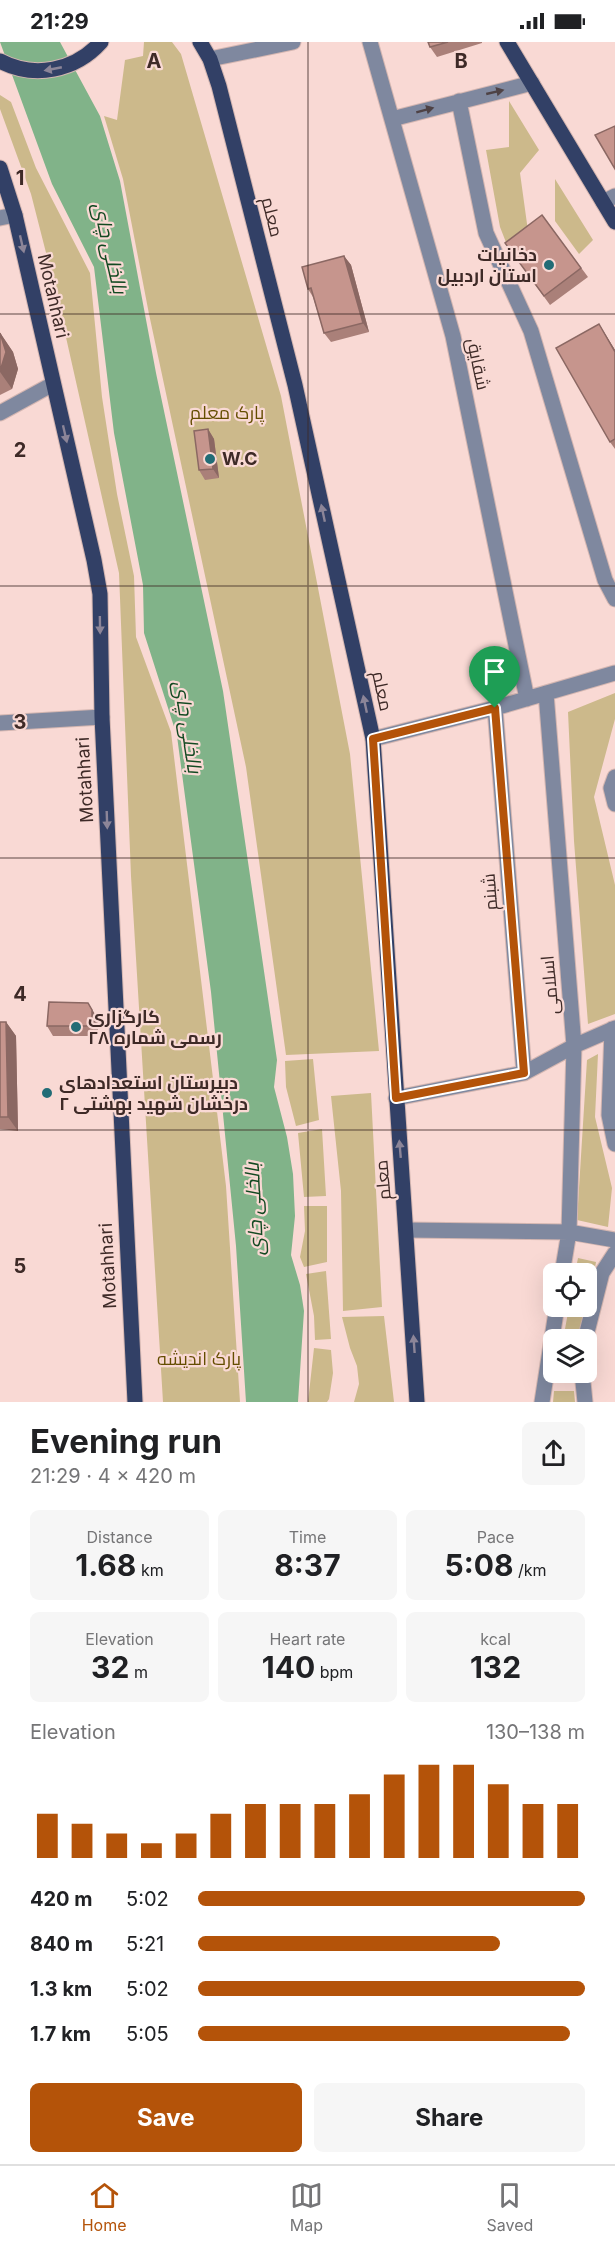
<!DOCTYPE html>
<html lang="en">
<head>
<meta charset="utf-8">
<style>
	body { margin:0; font-family:Inter,Cairo,sans-serif; background:#f6f6f6; color:#202124; height:100vh; display:flex; flex-direction:column; font-size:22px; white-space:nowrap }
	* { box-sizing:border-box; margin:0 }
	p { font-size:20px; color:#757577 }
	.icon { flex:none; width:33px; height:33px; fill:none; stroke:currentColor; stroke-width:2; stroke-linecap:round; stroke-linejoin:round }
	.map { position:relative; height:1360px; overflow:hidden }
	.side { display:flex; flex-direction:column; background:#fff; flex:1 }
	.side>* { flex:none }
	.controls { position:absolute; left:543px; top:1221px; display:grid; gap:12px }
	.controls a { display:grid; place-items:center; width:54px; height:54px; border-radius:9px; background:#fff; box-shadow:0 6px 24px #0002; font-size:30px }
	.pin { position:absolute; display:grid; place-items:center; width:51px; height:51px; color:#fff; margin:-62px -26px; border-radius:50% 50% 50% 0; rotate:-45deg; box-shadow:0 0 6px #0007 }
	.pin .icon { rotate:45deg }
	.round { display:grid; place-items:center; flex:none; width:63px; height:63px; border-radius:9px; background:#f6f6f6 }
	.head { display:flex; align-items:center; justify-content:space-between; height:102px; padding:0 30px }
	h1 { font-size:33px; font-weight:700; line-height:45px }
	.figures { display:grid; grid-template-columns:repeat(3,1fr); gap:9px; height:102px; padding:6px 30px }
	.figures div { display:grid; align-content:center; border-radius:9px; background:#f6f6f6; text-align:center }
	.figures b { font-size:30px; font-weight:700 }
	.figures small { font-size:16px; font-weight:400 }
	.figures p { font-size:16px }
	.chart { height:168px; padding:12px 30px }
	.chart p { display:flex; justify-content:space-between }
	.chart svg { width:100%; height:108px; margin-top:6px; stroke:#b45309; stroke-width:6 }
	.button { display:flex; gap:12px; margin-top:auto; padding:12px 30px }
	.button a { flex:1; height:69px; border-radius:9px; background:#b45309; color:#fff; font-size:24px; font-weight:700; line-height:69px; text-align:center }
	.button a+a { background:#f6f6f6; color:#202124 }
	ul { padding:0 30px; list-style:none; font-size:20px }
	li { display:grid; grid-template-columns:96px 72px 1fr; align-items:center; height:45px }
	li i { height:15px; border-radius:8px; background:#b45309 }
	.status { display:flex; justify-content:space-between; align-items:center; height:42px; padding:0 30px; background:#fff; direction:ltr }
	.status svg { height:16px; fill:currentColor }
	.tabs { display:flex; justify-content:space-around; align-items:center; height:84px; border-top:2px solid #e0e0e0; background:#fff; font-size:16px; color:#757577 }
	.tabs a { display:grid; justify-items:center; gap:3px }
	.tabs .on { color:#b45309 }
	.map>svg:first-child { display:block }
	.green { fill:#ccb98b }
	.water { fill:#81b389 }
	.lines { fill:none; stroke-linecap:round; stroke-linejoin:round }
	.minor-casing { stroke:#d4b6b1; stroke-width:17 }
	.major-casing { stroke:#d4b6b1; stroke-width:17 }
	.minor { stroke:#7f889f; stroke-width:15 }
	.major { stroke:#324066; stroke-width:15 }
	.wall { fill:#aa8079 }
	.shaded-wall { fill:#8b6863 }
	.building { fill:#c6958d; stroke:#8b6863; stroke-width:1.5 }
	.oneway { fill:#8c8598 }
	.oneway2 { fill:#4e4245 }
	.route-casing { stroke:#fff; stroke-width:12 }
	.route { stroke:#b45309; stroke-width:8 }
	.grid { fill:none; stroke:#3e2a27; stroke-width:1.5; stroke-opacity:0.55 }
	.poi-dot { fill:#226c76; stroke:#f9d9d4; stroke-width:2 }
	.labels { text-anchor:middle; stroke-width:4.5; stroke-linejoin:round; paint-order:stroke }
	.street-label { font-size:18px; fill:#3e2a27; stroke:#f9d9d4 }
	.poi-label { font-size:18px; font-weight:bold; fill:#3e2a27; stroke:#f9d9d4; text-anchor:start }
	.park-label { font-size:18px; fill:#644d00; stroke:#f9d9d4 }
	.water-label { font-size:20px; font-style:italic; fill:#124921; stroke:#f9d9d4 }
	.grid-label { font-size:20px; text-anchor:middle; font-weight:bold; fill:#3e2a27; stroke:#f9d9d4; stroke-width:4.5; stroke-linejoin:round; paint-order:stroke }
</style>
</head>
<body>
<div class="status"><b>21:29</b><svg viewBox="0 0 49 12"><path d="M0 12V9h3v3zM5 12V6h3v6zM10 12V3h3v9zM15 12V0h3v12zM26 1h20v11H26zM47 4h2v5h-2z"/></svg></div>
<div class="map">
<svg width="615" height="1360" viewBox="0 0 615 1360">
	<rect width="100%" height="100%" fill="#f9d9d4"/>
	<path class="green" d="M 144,0 L 172,0 L 181,12 L 281,354 L 350,712 L 379,1009 L 286,1013 L 246,725 L 149,272 L 123,137 L 104,74 L 117,78 L 125,18 L 143,14 Z
		M 0,53 L 11,60 L 36,126 L 90,231 L 102,355 L 117,452 L 134,534 L 136,595 L 171,690 L 226,1144 L 240,1360 L 163,1360 L 131,834 L 119,531 L 54,242 L 31,152 L 0,67 Z
		M 509,59 L 539,108 L 520,131 L 528,189 L 509,208 L 500,185 L 486,108 L 509,105 Z
		M 555,137 L 593,198 L 579,212 L 555,179 Z
		M 615,651 L 615,677 L 594,755 L 615,843 L 615,972 L 588,982 L 574,799 L 568,670 Z
		M 598,1012 L 595,1075 L 612,1146 L 608,1185 L 577,1178 L 587,1018 Z
		M 313,1017 L 319,1078 L 296,1084 L 286,1045 L 285,1019 Z
		M 371,1051 L 382,1265 L 343,1269 L 341,1149 L 331,1054 Z
		M 322,1087 L 326,1154 L 304,1155 L 298,1091 Z
		M 304,1164 L 327,1164 L 327,1220 L 304,1225 L 300,1215 L 305,1189 Z
		M 578,1216 L 596,1220 L 582,1297 L 563,1298 L 569,1265 L 586,1264 L 586,1232 L 575,1231 Z
		M 326,1229 L 331,1297 L 315,1298 L 314,1274 L 306,1232 Z
		M 384,1274 L 394,1360 L 354,1360 L 359,1342 L 357,1324 L 350,1306 L 342,1275 Z
		M 314,1306 L 331,1308 L 333,1331 L 329,1357 L 327,1360 L 308,1360 Z
		M 554,1349 L 574,1349 L 575,1360 L 553,1360 Z"/>
	<path class="water" d="M 0,0 L 60,0 L 100,74 L 120,139 L 156,331 L 223,649 L 277,1018 L 274,1045 L 287,1095 L 293,1132 L 295,1174 L 291,1213 L 300,1243 L 304,1269 L 298,1360 L 246,1360 L 236,1204 L 211,950 L 177,694 L 144,591 L 143,543 L 114,391 L 94,225 L 52,142 Z"/>
	<g class="lines">
		<defs>
			<path id="minor" d="M 370,0 L 453,294 L 527,657
				M 210,17 L 293,0
				M 459,59 L 486,191 L 531,289 L 605,538 L 615,557
				M 392,77 L 532,41
				M 603,160 L 615,154
				M 0,176 L 15,173
				M 0,371 L 53,342
				M 546,651 L 574,1004 L 569,1190 L 562,1232
				M 495,666 L 524,1031
				M 0,681 L 102,675
				M 373,697 L 495,666 L 615,631
				M 615,735 L 611,746 L 615,762
				M 612,987 L 609,1073 L 615,1102
				M 396,1056 L 524,1031 L 574,1004 L 615,986
				M 406,1188 L 569,1190 L 615,1198
				M 585,1298 L 602,1231 L 615,1211
				M 582,1330 L 585,1360
				M 542,1360 L 557,1264"/>
			<path id="major" d="M 200,0 L 210,17 L 219,44 L 295,343 L 373,697 L 417,1360
				M 507,0 L 615,180
				M 0,19 C 34,37 75,29 101,0
				M 0,126 L 15,173 L 94,518 L 100,552 L 102,675 L 135,1360"/>
		</defs>
		<use href="#minor" class="minor-casing"/>
		<use href="#major" class="major-casing"/>
		<use href="#minor" class="minor"/>
		<use href="#major" class="major"/>
	</g>
	<path class="wall" d="M 428,0 L 482,0 L 482,1 L 437,15 L 430,5 Z
		M 542,173 L 588,235 L 550,263 L 505,201 Z
		M 344,214 L 351,223 L 369,290 L 331,300 L 324,291 L 313,255 L 308,247 Z
		M 599,282 L 615,308 L 615,407 L 610,400 Z
		M 0,291 L 13,310 L 18,327 L 12,347 L 0,353 Z
		M 208,387 L 214,397 L 219,436 L 205,438 L 199,428 Z
		M 88,961 L 98,977 L 98,994 L 53,994 L 47,984 Z
		M 0,980 L 6,980 L 16,994 L 18,1089 L 0,1087 Z"/>
	<path class="shaded-wall" d="M 344,214 L 351,223 L 369,290 L 363,281 Z
		M 599,282 L 615,308 L 615,310 Z
		M 1,292 L 13,310 L 18,327 L 12,347 L 0,330 Z
		M 208,387 L 214,397 L 219,436 L 213,427 Z
		M 88,961 L 98,977 L 98,994 L 92,984 Z
		M 6,980 L 16,994 L 18,1089 L 8,1075 Z"/>
	<path class="building" d="M 428,0 L 448,0 L 430,5 Z
		M 615,84 L 615,127 L 595,93 Z
		M 542,173 L 581,226 L 544,254 L 505,201 Z
		M 344,214 L 363,281 L 324,291 L 311,246 L 308,247 L 302,225 Z
		M 599,282 L 615,310 L 615,397 L 610,400 L 556,306 Z
		M 0,291 L 6,310 L 0,329 Z
		M 208,387 L 213,427 L 199,428 L 194,389 Z
		M 49,960 L 88,961 L 92,968 L 92,984 L 47,984 Z
		M 0,980 L 6,980 L 8,1075 L 0,1075 Z"/>
	<defs><path id="oneway-solid" d="M-6-.8H1V-3.2L6.5 0L1 3.2V.8H-6Z" transform="scale(1.5)"/></defs>
	<g class="oneway">
		<use href="#oneway-solid" transform="translate(53 27) rotate(169)"/>
		<use href="#oneway-solid" transform="translate(22 202) rotate(77)"/>
		<use href="#oneway-solid" transform="translate(65 392) rotate(77)"/>
		<use href="#oneway-solid" transform="translate(323 471) rotate(-102)"/>
		<use href="#oneway-solid" transform="translate(100 583) rotate(89)"/>
		<use href="#oneway-solid" transform="translate(365 662) rotate(-102)"/>
		<use href="#oneway-solid" transform="translate(107 778) rotate(88)"/>
		<use href="#oneway-solid" transform="translate(400 1107) rotate(-95)"/>
		<use href="#oneway-solid" transform="translate(414 1302) rotate(-94)"/>
	</g>
	<g class="oneway2">
		<use href="#oneway-solid" transform="translate(495 50) rotate(-13)"/>
		<use href="#oneway-solid" transform="translate(425 68) rotate(-15)"/>
	</g>
	<g class="lines">
		<defs>
			<path id="route" d="M 495,666 L 524,1031 L 396,1056 L 373,697 Z"/>
		</defs>
		<use href="#route" class="route-casing"/>
		<use href="#route" class="route"/>
	</g>
	<path class="grid" d="M 308,0 L 308,1360M 0,272 L 615,272M 0,544 L 615,544M 0,816 L 615,816M 0,1088 L 615,1088"/>
	<g class="poi-dot">
		<circle cx="549" cy="223" r="6"/>
		<circle cx="210" cy="417" r="6"/>
		<circle cx="76" cy="985" r="6"/>
		<circle cx="47" cy="1051" r="6"/>
	</g>
	<g class="labels">
		<g class="street-label">
			<text transform="translate(272 175) rotate(76)" y="6">معلم</text>
			<text transform="translate(53 254) rotate(77)" y="6">Motahhari</text>
			<text transform="translate(478 322) rotate(78)" y="6">شقایق</text>
			<text transform="translate(382 649) rotate(78)" y="6">معلم</text>
			<text transform="translate(85 738) rotate(-93)" y="6">Motahhari</text>
			<text transform="translate(490 850) rotate(-95)" y="6">شبنم</text>
			<text transform="translate(550 943) rotate(-95)" y="6">اسلامی</text>
			<text transform="translate(383 1138) rotate(-95)" y="6">معلم</text>
			<text transform="translate(108 1224) rotate(-93)" y="6">Motahhari</text>
		</g>
		<g class="poi-label">
			<text x="537" y="219" text-anchor="end">دخانیات<tspan x="537" dy="21">استان اردبیل</tspan></text>
			<text x="222" y="423">W.C</text>
			<text x="88" y="981">کارگزاری<tspan x="88" dy="21">رسمی شماره ۲۸</tspan></text>
			<text x="59" y="1047">دبیرستان استعدادهای<tspan x="59" dy="21">درخشان شهید بهشتی ۲</tspan></text>
		</g>
		<g class="park-label">
			<text x="227" y="377">پارک معلم</text>
			<text x="199" y="1323">پارک اندیشه</text>
		</g>
		<g class="water-label">
			<text transform="translate(110 206) rotate(77)" y="7">بالخلی چای</text>
			<text transform="translate(188 685) rotate(81)" y="7">بالخلی چای</text>
			<text transform="translate(254 1167) rotate(-93)" y="7">بالخلی چای</text>
		</g>
	</g>
	<g class="grid-label">
		<text x="154" y="26">A</text>
		<text x="461" y="26">B</text>
		<text x="20" y="143">1</text>
		<text x="20" y="415">2</text>
		<text x="20" y="687">3</text>
		<text x="20" y="959">4</text>
		<text x="20" y="1231">5</text>
	</g>
</svg>
<div class="controls">
<a><svg class="icon" aria-label="locate" viewBox="0 0 24 24"><circle cx="12" cy="12" r="6"/><path d="M12 2v4M12 18v4M2 12h4M18 12h4"/></svg></a>
<a><svg class="icon" aria-label="layers" viewBox="0 0 24 24"><path d="M12 4l9 5-9 5-9-5zM3 14l9 5 9-5"/></svg></a>
</div>
<div class="pin" style="left:495px;top:666px;background:#1e9e55"><svg class="icon" aria-label="arrive" viewBox="0 0 24 24"><path d="M6 21V4h12l-3 4 3 4H6"/></svg></div>
</div>
<section class="side">
<div class="head"><div><h1>Evening run</h1><p>21:29 · 4 × 420 m</p></div><a class="round"><svg class="icon" aria-label="share" viewBox="0 0 24 24"><path d="M12 15V3M7 8l5-5 5 5M5 13v7h14v-7"/></svg></a></div>
<div class="figures">
<div><p>Distance</p><b>1.68<small> km</small></b></div>
<div><p>Time</p><b>8:37</b></div>
<div><p>Pace</p><b>5:08<small> /km</small></b></div>
</div>
<div class="figures">
<div><p>Elevation</p><b>32<small> m</small></b></div>
<div><p>Heart rate</p><b>140<small> bpm</small></b></div>
<div><p>kcal</p><b>132</b></div>
</div>
<div class="chart"><p><span>Elevation</span>130–138 m</p>
<svg viewBox="0 0 160 44" preserveAspectRatio="none"><path d="M5 44V26M15 44V30M25 44V34M35 44V38M45 44V34M55 44V26M65 44V22M75 44V22M85 44V22M95 44V18M105 44V10M115 44V6M125 44V6M135 44V14M145 44V22M155 44V22"/></svg>
</div>
<ul>
<li><b>420 m</b>5:02<i style="width:100%"></i></li>
<li><b>840 m</b>5:21<i style="width:78%"></i></li>
<li><b>1.3 km</b>5:02<i style="width:100%"></i></li>
<li><b>1.7 km</b>5:05<i style="width:96%"></i></li>
</ul>
<div class="button"><a>Save</a><a>Share</a></div>
</section>
<nav class="tabs">
<a class="on"><svg class="icon" aria-label="home" viewBox="0 0 24 24"><path d="M3 11l9-7 9 7M6 9v11h12V9"/></svg>Home</a>
<a><svg class="icon" aria-label="map" viewBox="0 0 24 24"><path d="M3 6l6-2 6 2 6-2v14l-6 2-6-2-6 2zM9 4v14M15 6v14"/></svg>Map</a>
<a><svg class="icon" aria-label="saved" viewBox="0 0 24 24"><path d="M7 4h10v16l-5-4-5 4z"/></svg>Saved</a>
</nav>
</body>
</html>
